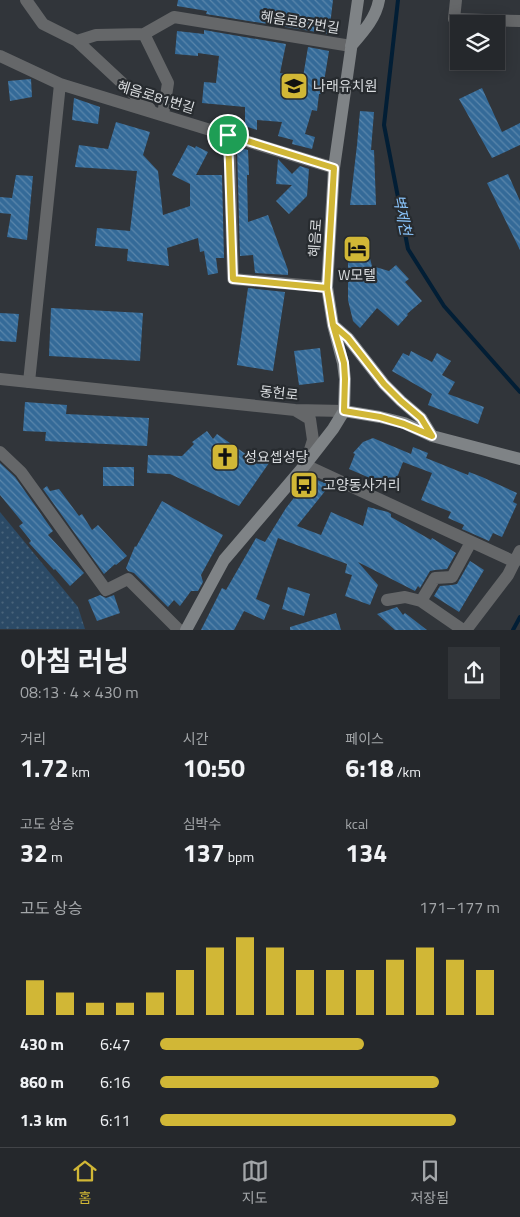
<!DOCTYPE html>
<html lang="ko">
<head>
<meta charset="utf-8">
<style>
	body { margin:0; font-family:"Titillium Web","Noto Sans KR",sans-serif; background:#313438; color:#f1f3f6; height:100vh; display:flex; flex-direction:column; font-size:19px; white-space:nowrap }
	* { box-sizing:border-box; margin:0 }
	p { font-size:16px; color:#a3a6a9 }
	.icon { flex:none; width:28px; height:28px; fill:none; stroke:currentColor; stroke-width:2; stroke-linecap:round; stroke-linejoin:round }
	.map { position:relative; height:630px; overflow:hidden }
	.drawer { display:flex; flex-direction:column; background:#25282c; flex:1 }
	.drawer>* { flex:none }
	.controls { position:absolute; left:450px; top:15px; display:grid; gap:10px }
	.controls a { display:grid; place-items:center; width:55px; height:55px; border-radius:0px; background:#25282c; box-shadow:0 2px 12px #0003,0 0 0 1px #424448; font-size:25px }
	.pin { position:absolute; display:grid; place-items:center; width:42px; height:42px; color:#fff; margin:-21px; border:2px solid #fff; border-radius:50%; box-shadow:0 1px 5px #0007 }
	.round { display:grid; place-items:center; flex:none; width:52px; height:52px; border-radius:0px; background:#313438 }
	.overview { display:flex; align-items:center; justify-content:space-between; height:85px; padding:0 20px }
	h1 { font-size:28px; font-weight:700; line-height:38px }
	.metrics { display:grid; grid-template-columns:repeat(3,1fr); gap:8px; height:85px; padding:5px 20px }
	.metrics div { display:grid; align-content:center }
	.metrics b { font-size:25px; font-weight:700 }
	.metrics small { font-size:14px; font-weight:400 }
	.metrics p { font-size:14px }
	.chart { height:140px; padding:10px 20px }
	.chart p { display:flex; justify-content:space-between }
	.chart svg { width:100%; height:90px; margin-top:5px; stroke:#d1b736; stroke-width:6 }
	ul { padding:0 20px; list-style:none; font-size:16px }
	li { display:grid; grid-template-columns:80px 60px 1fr; align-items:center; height:38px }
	li i { height:12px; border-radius:6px; background:#d1b736 }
	.dock { display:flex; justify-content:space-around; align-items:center; height:70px; border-top:1px solid #424448; background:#25282c; font-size:14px; color:#a3a6a9 }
	.dock a { display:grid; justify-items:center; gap:2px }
	.dock .selected { color:#d1b736 }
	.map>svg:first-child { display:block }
	.park { fill:url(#park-dots) }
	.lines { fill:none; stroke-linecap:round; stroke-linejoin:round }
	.stream { stroke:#021e35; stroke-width:4 }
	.building { fill:url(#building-back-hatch) }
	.minor { stroke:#656769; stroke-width:12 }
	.tertiary { stroke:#656769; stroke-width:12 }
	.secondary { stroke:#7f8386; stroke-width:12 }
	.route-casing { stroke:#fff; stroke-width:10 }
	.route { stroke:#d1b736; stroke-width:6 }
	.labels { text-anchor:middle; stroke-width:4.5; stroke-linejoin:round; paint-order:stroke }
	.street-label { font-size:14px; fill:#d9dcdf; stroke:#272b2f }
	.poi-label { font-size:14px; fill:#d9dcdf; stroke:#272b2f; text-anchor:start }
	.water-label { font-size:15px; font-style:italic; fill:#8ac5fc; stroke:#272b2f }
</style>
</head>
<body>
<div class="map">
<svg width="520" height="630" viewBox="0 0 520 630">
	<defs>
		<pattern id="park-dots" width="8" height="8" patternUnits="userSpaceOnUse" patternTransform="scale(1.25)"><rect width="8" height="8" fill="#2b4a66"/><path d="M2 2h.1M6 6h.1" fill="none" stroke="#49647b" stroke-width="1.8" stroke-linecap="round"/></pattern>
		<pattern id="building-back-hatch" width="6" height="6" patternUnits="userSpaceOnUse" patternTransform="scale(1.25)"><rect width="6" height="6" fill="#346a98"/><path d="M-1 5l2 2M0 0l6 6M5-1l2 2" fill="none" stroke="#5a86ab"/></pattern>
	</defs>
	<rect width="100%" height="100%" fill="#31353a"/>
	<path class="park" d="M 0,512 L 78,607 L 85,629 L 0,629 Z"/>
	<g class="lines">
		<path class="stream" d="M 398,0 L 384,125 L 408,249 L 444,306 L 520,392
			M 513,630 L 520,617"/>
	</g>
	<path class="building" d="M 178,0 L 333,0 L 329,34 L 206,14 L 207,11 L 177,6 Z
		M 204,30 L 286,44 L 280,73 L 303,77 L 308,47 L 329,51 L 322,94 L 319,94 L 317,111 L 312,110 L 305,134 L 315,137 L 312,149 L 292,144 L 293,140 L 278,136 L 282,122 L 257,120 L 257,130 L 245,126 L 245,107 L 202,103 L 204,82 L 216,83 L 219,56 L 198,53 L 198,56 L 175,54 L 177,31 L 204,34 Z
		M 31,79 L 32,97 L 10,101 L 8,81 Z
		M 482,88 L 502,132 L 520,123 L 520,145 L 492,158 L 459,99 Z
		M 74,98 L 100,107 L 98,124 L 72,120 Z
		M 360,111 L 374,112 L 371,150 L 374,150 L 376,205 L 350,205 L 357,145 Z
		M 116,122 L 150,132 L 143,155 L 158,171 L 163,215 L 190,206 L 190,184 L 172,175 L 188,145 L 195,148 L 196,146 L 208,152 L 196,175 L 222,175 L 224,258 L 216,258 L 218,273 L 208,275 L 204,251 L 200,252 L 198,238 L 167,248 L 169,266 L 127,261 L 128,249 L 95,246 L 97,228 L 130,231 L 137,171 L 75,167 L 79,145 L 108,149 Z
		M 237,147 L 248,150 L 249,175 L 247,175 L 248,222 L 268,215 L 288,270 L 288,275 L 255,273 L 253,255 L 240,256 Z
		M 278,159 L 292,174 L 300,166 L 309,169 L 307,196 L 289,214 L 276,201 L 292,185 L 276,184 Z
		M 508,174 L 520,201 L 520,250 L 487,183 Z
		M 16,175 L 33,176 L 27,240 L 7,237 L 11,214 L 0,213 L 0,197 L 12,198 Z
		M 348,240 L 365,240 L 372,266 L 389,271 L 396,265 L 409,279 L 405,282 L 422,301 L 407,314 L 408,315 L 398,326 L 377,308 L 360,328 L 353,321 L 348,300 Z
		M 248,288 L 285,292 L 273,371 L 237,365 Z
		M 51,308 L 143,313 L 140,361 L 49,356 Z
		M 0,313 L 19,314 L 16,342 L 0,341 Z
		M 320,348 L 324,382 L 299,385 L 294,351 Z
		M 411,351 L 432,362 L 437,353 L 451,361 L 442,375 L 455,382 L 448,394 L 484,407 L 478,424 L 428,405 L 432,394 L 392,371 L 403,353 L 409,356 Z
		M 25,402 L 67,405 L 66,414 L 149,418 L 147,446 L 45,441 L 46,432 L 23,431 Z
		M 207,431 L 213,439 L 217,434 L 250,457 L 253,453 L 269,463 L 239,506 L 170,474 L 147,473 L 148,455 L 182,456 L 194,444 L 192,442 Z
		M 373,438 L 411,454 L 413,447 L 428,453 L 426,458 L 468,475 L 469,472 L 482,477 L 517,493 L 513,502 L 517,504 L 502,537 L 493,533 L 489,541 L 462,529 L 464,525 L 448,518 L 451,512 L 421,500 L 432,473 L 403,462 L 393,488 L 349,469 L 355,454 L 353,453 L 363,442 Z
		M 0,463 L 15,477 L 53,531 L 48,535 L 84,573 L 70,586 L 55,569 L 54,570 L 40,555 L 29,543 L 31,541 L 19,526 L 23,523 L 0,495 Z
		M 103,467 L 134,467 L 134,486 L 103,486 Z
		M 317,480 L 330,485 L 297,526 L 321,535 L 331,512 L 363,526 L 368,507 L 388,512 L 391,514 L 391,517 L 431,540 L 432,538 L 456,553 L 447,569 L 435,570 L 430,571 L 420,588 L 418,586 L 415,591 L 358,562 L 378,585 L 370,605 L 345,596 L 352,575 L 345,573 L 347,564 L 278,538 L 256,599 L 270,605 L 264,620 L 244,611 L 234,630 L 201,630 L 222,588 L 226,590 L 256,538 L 265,542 L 286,508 L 300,490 L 305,494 Z
		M 47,486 L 50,491 L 59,489 L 79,516 L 82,514 L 92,530 L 98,525 L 127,556 L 116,565 L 115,564 L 104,574 L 43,489 Z
		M 162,501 L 223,535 L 201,575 L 203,582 L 198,591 L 191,591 L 180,606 L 174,600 L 168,607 L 134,573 L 128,571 L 126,568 L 135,546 L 136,547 Z
		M 470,561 L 484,570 L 459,612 L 434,596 L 440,586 L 452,585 L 457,584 Z
		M 288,587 L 310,594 L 304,616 L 282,609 Z
		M 100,595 L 106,598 L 114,595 L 120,613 L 97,621 L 88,600 Z
		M 397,607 L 403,615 L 405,613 L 427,630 L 395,630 L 377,614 Z
		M 336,613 L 341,630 L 290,630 L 290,627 Z"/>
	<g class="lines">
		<path class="minor" d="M 26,0 L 43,24 L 77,41 L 96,35 L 144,34 L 174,17 L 351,46
			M 456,0 L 454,19 L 520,21
			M 144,34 L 168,83 L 163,115
			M 77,41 L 150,109
			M 0,56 L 60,84 L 334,168
			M 229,135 L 233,279 L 327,287
			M 29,382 L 60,84
			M 0,452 L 21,472 L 106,590 L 128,579 L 179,630
			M 305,465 L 515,562
			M 387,600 L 405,597 L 421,601 L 463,630
			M 421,601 L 435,578 L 452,577 L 471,542
			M 466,630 L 508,575 L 520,551"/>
		<path class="tertiary" d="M 0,379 L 295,410 L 344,411
			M 295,410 L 310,419 L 313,440 L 306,463"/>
		<path class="secondary" d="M 351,46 C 363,32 376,18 379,0
			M 333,325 L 348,338 L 384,384 L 401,401 L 421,418 L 432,436
			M 344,411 L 380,417 L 404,423 L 432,436 L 520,459
			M 186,630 L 224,560 L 305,465 L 333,429 L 344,411 L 345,379 L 343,363 L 333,325 L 327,287 L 334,168 L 358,0"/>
	</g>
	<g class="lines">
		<defs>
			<path id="route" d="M 228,135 L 334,168 L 327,288 L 333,325 L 348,338 L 384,384 L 401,401 L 421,418 L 432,436 L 404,424 L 380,417 L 344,411 L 345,379 L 344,363 L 333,325 L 327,288 L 233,279 L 228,135"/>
		</defs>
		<use href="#route" class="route-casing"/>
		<use href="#route" class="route"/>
	</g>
	<defs>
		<symbol id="school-square" viewBox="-11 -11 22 22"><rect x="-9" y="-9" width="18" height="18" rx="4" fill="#d1b736" stroke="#272b2f"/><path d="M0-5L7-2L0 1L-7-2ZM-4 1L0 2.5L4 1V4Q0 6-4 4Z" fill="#111"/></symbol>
		<symbol id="hotel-square" viewBox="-11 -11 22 22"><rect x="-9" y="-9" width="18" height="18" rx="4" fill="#d1b736" stroke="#272b2f"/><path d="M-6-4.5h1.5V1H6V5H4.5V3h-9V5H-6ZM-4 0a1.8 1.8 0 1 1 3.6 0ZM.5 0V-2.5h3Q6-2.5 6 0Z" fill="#111"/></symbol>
		<symbol id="church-square" viewBox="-11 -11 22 22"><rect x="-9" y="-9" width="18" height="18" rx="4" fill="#d1b736" stroke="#272b2f"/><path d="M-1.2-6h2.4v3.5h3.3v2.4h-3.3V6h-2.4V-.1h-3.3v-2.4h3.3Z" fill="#111"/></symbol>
		<symbol id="bus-square" viewBox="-11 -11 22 22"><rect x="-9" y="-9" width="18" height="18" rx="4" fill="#d1b736" stroke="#272b2f"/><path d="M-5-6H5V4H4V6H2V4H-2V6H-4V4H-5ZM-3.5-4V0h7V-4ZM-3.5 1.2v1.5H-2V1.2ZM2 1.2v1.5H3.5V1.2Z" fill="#111"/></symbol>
	</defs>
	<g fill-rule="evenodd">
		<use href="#school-square" x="278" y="70" width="32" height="32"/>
		<use href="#hotel-square" x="341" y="233" width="32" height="32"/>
		<use href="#church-square" x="209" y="441" width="32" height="32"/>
		<use href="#bus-square" x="288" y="469" width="32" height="32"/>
	</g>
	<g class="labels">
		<g class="street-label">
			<text transform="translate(300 22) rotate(9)" y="5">혜음로87번길</text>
			<text transform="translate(156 97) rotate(17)" y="5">혜음로81번길</text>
			<text transform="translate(315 238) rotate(-86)" y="5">혜음로</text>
			<text transform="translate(279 393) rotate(6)" y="5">동헌로</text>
		</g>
		<g class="poi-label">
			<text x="313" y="91">나래유치원</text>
			<text x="357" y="280" text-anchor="middle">W모텔</text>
			<text x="244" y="462">성요셉성당</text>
			<text x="323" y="490">고양동사거리</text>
		</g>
		<g class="water-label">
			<text transform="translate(402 215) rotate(79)" y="5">벽제천</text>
		</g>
	</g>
</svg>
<div class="controls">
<a><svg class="icon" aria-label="layers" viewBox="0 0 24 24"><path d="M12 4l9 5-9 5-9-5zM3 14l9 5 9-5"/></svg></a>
</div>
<div class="pin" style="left:228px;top:135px;background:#1e9e55"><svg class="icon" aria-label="arrive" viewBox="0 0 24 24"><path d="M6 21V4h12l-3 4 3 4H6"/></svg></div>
</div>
<section class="drawer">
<div class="overview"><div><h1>아침 러닝</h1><p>08:13 · 4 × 430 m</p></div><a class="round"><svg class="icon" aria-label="share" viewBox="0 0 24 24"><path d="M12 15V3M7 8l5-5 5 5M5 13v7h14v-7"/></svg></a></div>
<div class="metrics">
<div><p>거리</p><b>1.72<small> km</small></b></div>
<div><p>시간</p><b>10:50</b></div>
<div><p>페이스</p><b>6:18<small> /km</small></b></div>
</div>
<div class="metrics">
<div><p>고도 상승</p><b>32<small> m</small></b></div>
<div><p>심박수</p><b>137<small> bpm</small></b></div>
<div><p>kcal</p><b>134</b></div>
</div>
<div class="chart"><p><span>고도 상승</span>171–177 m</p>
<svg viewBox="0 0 160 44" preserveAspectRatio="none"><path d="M5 44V27M15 44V33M25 44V38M35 44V38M45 44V33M55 44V22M65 44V11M75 44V6M85 44V11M95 44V22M105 44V22M115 44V22M125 44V17M135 44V11M145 44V17M155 44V22"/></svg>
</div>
<ul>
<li><b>430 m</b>6:47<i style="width:60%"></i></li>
<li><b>860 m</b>6:16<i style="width:82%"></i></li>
<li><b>1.3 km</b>6:11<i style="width:87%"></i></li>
</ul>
</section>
<nav class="dock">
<a class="selected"><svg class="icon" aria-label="home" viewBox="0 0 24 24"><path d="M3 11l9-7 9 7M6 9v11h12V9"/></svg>홈</a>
<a><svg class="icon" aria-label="map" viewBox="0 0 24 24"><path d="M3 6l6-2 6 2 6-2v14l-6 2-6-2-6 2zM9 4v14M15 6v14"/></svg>지도</a>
<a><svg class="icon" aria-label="saved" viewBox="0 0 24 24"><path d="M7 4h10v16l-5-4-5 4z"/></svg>저장됨</a>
</nav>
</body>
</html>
